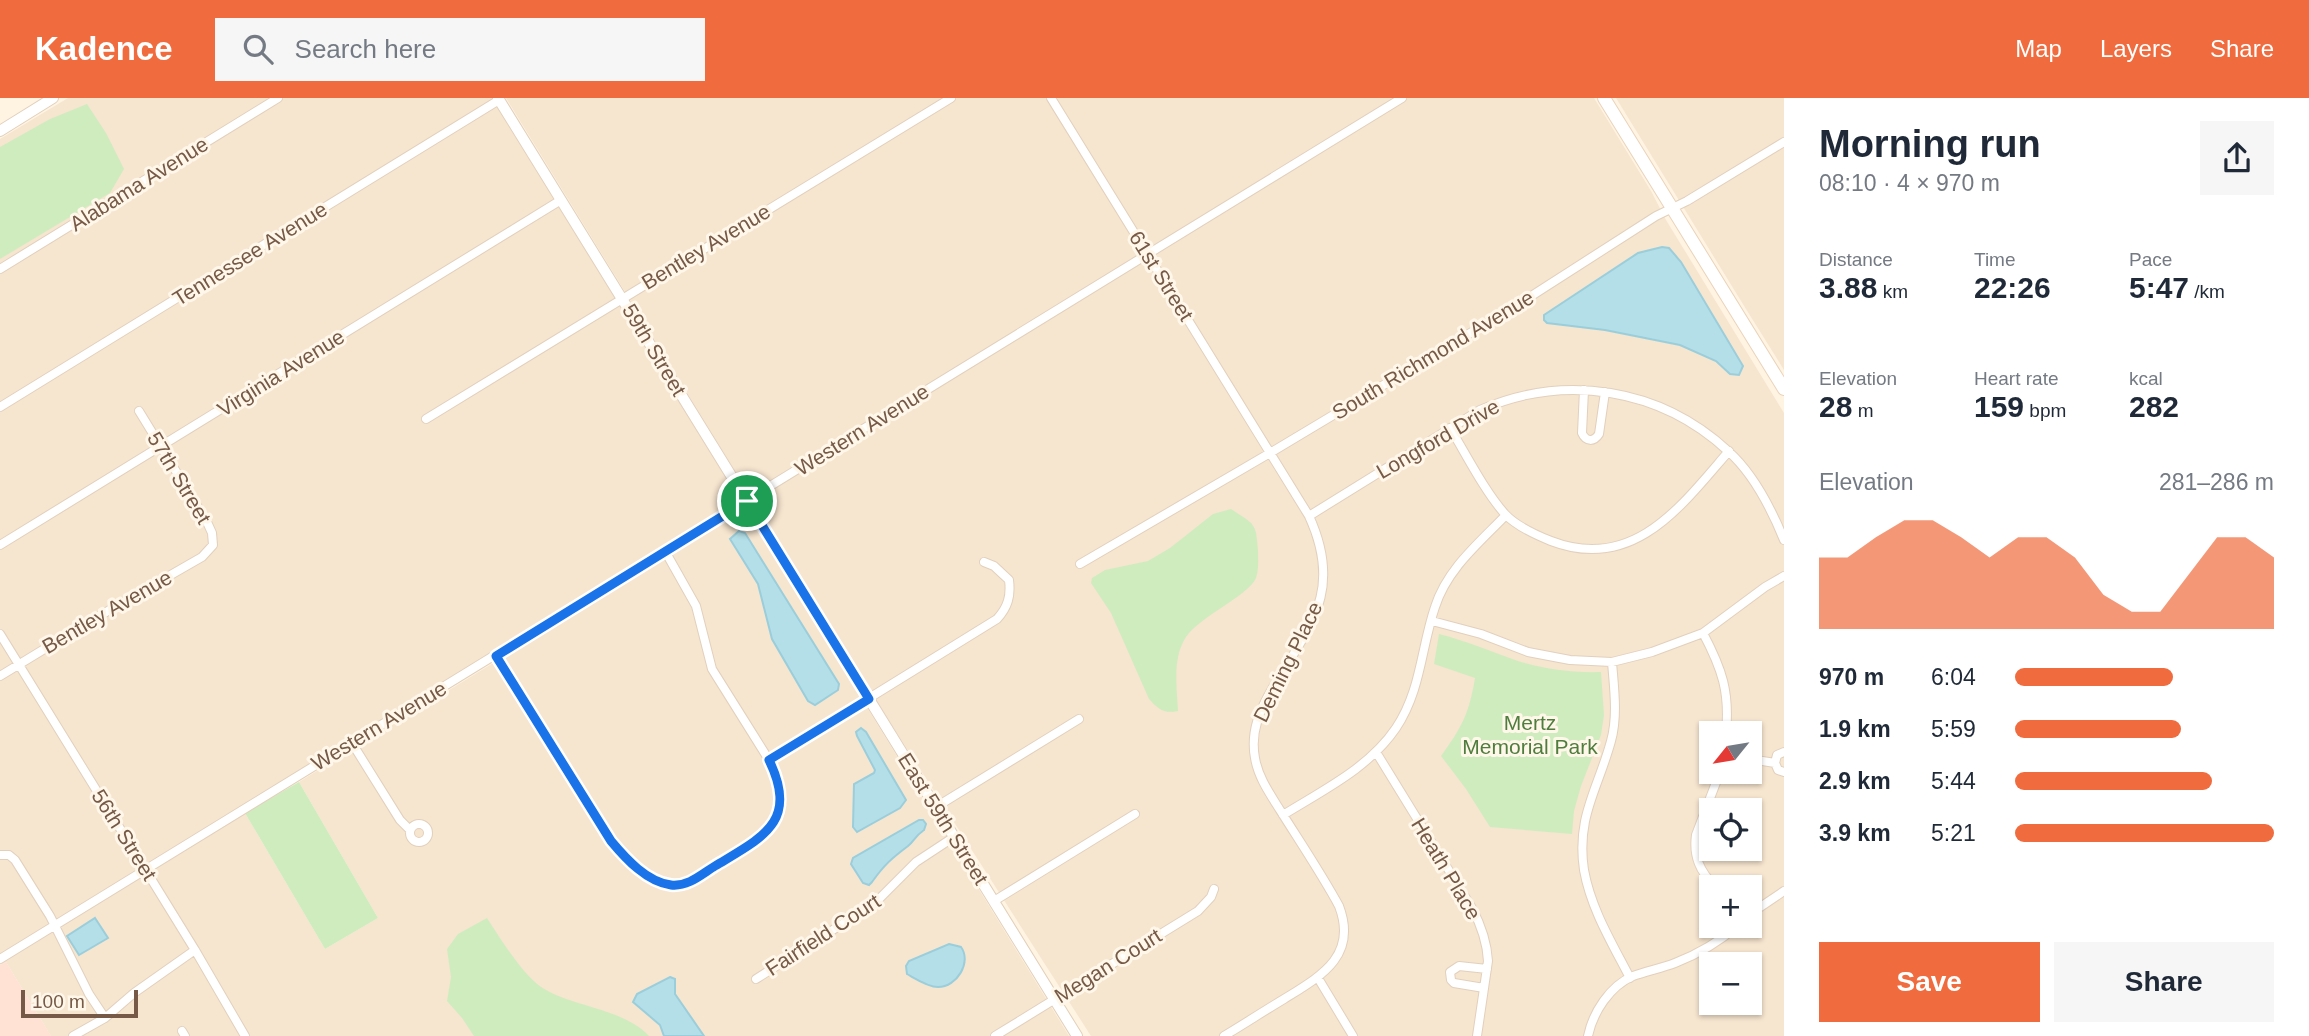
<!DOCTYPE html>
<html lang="en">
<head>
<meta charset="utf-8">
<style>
	body { margin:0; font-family:Arial,sans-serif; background:#f6f6f7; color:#1f2937; height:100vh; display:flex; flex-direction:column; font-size:26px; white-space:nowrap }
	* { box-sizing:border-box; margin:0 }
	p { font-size:23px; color:#747a83 }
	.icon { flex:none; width:38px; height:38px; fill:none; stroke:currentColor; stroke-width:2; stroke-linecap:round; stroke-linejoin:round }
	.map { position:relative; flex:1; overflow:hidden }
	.details { display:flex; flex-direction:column; background:#fff; width:525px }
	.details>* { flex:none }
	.needle { width:46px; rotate:240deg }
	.controls { position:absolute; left:1699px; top:623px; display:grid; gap:14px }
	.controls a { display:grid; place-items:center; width:63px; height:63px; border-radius:0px; background:#fff; box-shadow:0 2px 5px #0004; font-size:35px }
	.scale { position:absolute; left:21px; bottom:18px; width:117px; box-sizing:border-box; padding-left:7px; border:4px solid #765946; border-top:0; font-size:19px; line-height:24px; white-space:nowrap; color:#765946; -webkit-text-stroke:5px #fff7e9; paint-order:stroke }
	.pin { position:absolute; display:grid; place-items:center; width:60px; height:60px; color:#fff; margin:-30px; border:4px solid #fff; border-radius:50%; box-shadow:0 2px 7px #0007 }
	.round { display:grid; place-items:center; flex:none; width:74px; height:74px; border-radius:0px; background:#f6f6f7 }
	.headline { display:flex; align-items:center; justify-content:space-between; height:119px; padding:0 35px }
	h1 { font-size:38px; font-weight:800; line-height:52px }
	.stats { display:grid; grid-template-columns:repeat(3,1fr); gap:10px; height:119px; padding:7px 35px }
	.stats div { display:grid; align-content:center }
	.stats b { font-size:30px; font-weight:800 }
	.stats small { font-size:19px; font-weight:400 }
	.stats p { font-size:19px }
	.chart { height:196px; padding:14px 35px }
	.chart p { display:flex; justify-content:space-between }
	.chart svg { width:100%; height:126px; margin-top:7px; fill:#f06c3e; opacity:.7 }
	.action { display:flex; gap:14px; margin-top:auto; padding:14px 35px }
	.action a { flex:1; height:80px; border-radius:0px; background:#f06c3e; color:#fff; font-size:28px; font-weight:800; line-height:80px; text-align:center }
	.action a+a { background:#f6f6f7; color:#1f2937 }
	ul { padding:0 35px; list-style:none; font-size:23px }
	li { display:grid; grid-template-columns:112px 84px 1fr; align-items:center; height:52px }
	li i { height:18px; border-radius:9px; background:#f06c3e }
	header { display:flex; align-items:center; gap:42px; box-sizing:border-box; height:98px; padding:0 35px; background:#f06c3e; color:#fff }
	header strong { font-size:33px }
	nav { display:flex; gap:38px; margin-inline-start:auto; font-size:24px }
	.search { width:490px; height:63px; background:#f6f6f7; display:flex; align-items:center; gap:18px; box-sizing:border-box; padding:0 24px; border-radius:0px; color:#747a83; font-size:26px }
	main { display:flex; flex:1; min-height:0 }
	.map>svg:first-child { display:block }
	.residential { fill:#f6e5cf; fill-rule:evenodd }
	.commercial { fill:#ffe2d4 }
	.green { fill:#cfecbf }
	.water { fill:#b4dfe8; stroke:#9acedb; stroke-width:2 }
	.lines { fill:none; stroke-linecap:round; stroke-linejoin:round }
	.minor-casing { stroke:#e2d0bc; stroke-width:10 }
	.tertiary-casing { stroke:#e2d0bc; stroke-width:12 }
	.secondary-casing { stroke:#ead3bc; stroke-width:14 }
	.minor { stroke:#fff; stroke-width:8 }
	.tertiary { stroke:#fff; stroke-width:10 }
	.secondary { stroke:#fff; stroke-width:12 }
	.route-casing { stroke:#fff; stroke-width:14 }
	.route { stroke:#1a73e8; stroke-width:9 }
	.labels { text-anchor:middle; stroke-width:6; stroke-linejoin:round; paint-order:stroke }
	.street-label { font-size:21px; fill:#765946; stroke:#fff7e9 }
	.park-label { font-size:21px; fill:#4e7d3d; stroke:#fff7e9 }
</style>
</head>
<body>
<header>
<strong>Kadence</strong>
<div class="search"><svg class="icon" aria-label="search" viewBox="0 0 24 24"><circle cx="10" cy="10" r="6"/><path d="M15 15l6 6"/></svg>Search here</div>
<nav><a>Map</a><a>Layers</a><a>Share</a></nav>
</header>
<main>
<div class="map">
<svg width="1784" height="938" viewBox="0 0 1784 938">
	<rect width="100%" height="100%" fill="#fef4e1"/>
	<path class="residential" d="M 68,0 L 492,0 L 743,402 L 543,523 L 79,818 L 245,715 L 325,851 L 378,820 L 299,684 L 745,411 L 1069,938 L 51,938 L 6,864 L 0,867 L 0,41 Z
		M 506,0 L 1594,0 L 1651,93 L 1666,122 L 1784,315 L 1784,938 L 1091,938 L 877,604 ZM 1712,635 L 1750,635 L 1750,674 L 1712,674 ZM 1712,712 L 1750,712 L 1750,751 L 1712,751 ZM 1712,789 L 1750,789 L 1750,828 L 1712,828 ZM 1712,866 L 1750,866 L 1750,905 L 1712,905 Z
		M 1616,0 L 1784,0 L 1784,272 L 1746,211 Z"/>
	<path class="commercial" d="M 6,864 L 51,938 L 0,938 L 0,867 Z"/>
	<path class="green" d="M 87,6 L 106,35 L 124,71 L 110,95 L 0,161 L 0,49 L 50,21 Z
		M 1231,411 C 1255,427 1256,424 1258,453 C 1258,462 1259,471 1256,480 C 1248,498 1199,519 1186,539 C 1172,560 1177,590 1178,613 C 1164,616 1158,611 1149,601 L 1111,515 L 1091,485 L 1092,480 L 1105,472 L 1148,463 L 1170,450 L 1213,416 Z
		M 1439,536 C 1467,543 1492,554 1518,563 C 1544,571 1573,575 1601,574 L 1604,617 L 1601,637 L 1581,688 L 1574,713 L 1572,736 L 1490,729 L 1466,691 L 1441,658 C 1462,629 1469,616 1475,580 L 1434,566 Z
		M 299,684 L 378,820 L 325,851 L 245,715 Z
		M 487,820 C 500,840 522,876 541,889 C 571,909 623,910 649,938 L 474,938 L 462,920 L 447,903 L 451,879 L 447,851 L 458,836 Z"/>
	<path class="water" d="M 1662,149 L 1669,150 L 1681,164 L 1743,268 L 1739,277 L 1730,276 L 1716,263 L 1680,247 L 1605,232 L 1547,225 L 1544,222 L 1544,217 L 1638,155 Z
		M 739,433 L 745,435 L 839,586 L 838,592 L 815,607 L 808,603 L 772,541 L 758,486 L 730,441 Z
		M 861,630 L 866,634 L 906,702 L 900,710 L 857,734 L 853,729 L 854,686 L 874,675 L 875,672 L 857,638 L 856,634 Z
		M 919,722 L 923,722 L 926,726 L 924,732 C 914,739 915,742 908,748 C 892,760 884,767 872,784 L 869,787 L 863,785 L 851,766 L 853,760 Z
		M 95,820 L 108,840 L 79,857 L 67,838 Z
		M 949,846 L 961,849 C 972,864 957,889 938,889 C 928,889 916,881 907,876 L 906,868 L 909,863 Z
		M 670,879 L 675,881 L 675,896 L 704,938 L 664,938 L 660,927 L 633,904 L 637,896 Z"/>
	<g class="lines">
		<defs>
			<path id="minor" d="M 1051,0 L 1309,418 C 1343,492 1311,527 1273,589 C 1260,611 1250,634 1255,660 C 1258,679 1270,696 1280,712 C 1300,744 1321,775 1339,808 C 1358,858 1321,878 1284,901 C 1264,913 1244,926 1224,938
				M 0,171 L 278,0
				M 1584,292 L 1582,335 C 1586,344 1594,344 1599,336 L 1605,294
				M 0,309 L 499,2
				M 426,321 L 951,0
				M 1450,330 C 1466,356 1485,394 1505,416 C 1516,428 1536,437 1551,443 C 1634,475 1682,407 1729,353
				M 1309,418 L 1480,312 C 1565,275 1660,290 1728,353 C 1754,376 1771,410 1784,442
				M 0,447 L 561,102
				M 1080,466 L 1270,355 L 1522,204 L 1656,118 L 1687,103 L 1784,44
				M 1432,523 L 1481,536 L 1528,554 L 1570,562 L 1612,564 L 1652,554 L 1703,535 L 1765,489 L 1784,478
				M 1703,535 C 1722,571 1730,594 1726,635
				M 0,536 L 195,852 L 245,938
				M 496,558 L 603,732 L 624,758 L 632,766 L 657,782 L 668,787 L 677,787 L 685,786 L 756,744 L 773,726 L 778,715 L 781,697 L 779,683 L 769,662 L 712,571 L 696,508 L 665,453
				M 1612,564 C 1614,590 1618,618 1611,643 C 1598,691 1576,719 1584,772 C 1591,811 1612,845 1630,880
				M 0,578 L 87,525 L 202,459 L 213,447 L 212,435 L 207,424 L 139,313
				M 352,645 L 400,722 L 410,732
				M 1376,654 L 1472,810 C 1481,827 1487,844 1488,863 L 1477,938
				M 1784,654 L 1777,657 L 1775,665 L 1778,672 L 1784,674
				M 1750,661 L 1775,665
				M 769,662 L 997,521 C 1008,509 1011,498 1009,482 L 994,468 L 984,464
				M 936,709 L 1079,621
				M 1283,717 C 1323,692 1369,670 1396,630 C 1421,593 1421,550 1435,509 C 1447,471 1479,445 1506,417
				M410 735a9 9 0 1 1 18 0a9 9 0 1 1-18 0Z
				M 0,757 L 9,757 L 15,762 L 50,818 L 89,896 L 105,920
				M 1715,789 C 1700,773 1693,759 1696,737 L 1720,674
				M 994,803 L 1135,716
				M 1750,816 L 1784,793
				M 0,861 L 1402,0
				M 1318,880 L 1353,938
				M 756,881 L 875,805 L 916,764 L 954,739
				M 1484,890 L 1454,885 L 1451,882 L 1450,874 L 1459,868 L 1487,871
				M 182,933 L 185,938
				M 73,938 L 105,920 L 134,895 L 195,852
				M 995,938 L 1198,813 L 1211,799 L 1214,791
				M 1588,938 C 1593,914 1610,888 1633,878 C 1647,873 1662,870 1675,865 C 1698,856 1719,844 1737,828"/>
			<path id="tertiary" d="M 498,0 L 1077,938
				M 0,33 L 53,0"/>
			<path id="secondary" d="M 1604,0 L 1784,291"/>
		</defs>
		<use href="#minor" class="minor-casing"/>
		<use href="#tertiary" class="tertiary-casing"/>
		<use href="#secondary" class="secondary-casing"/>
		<use href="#minor" class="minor"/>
		<use href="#tertiary" class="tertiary"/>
		<use href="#secondary" class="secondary"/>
	</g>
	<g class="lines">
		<defs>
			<path id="route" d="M 747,403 L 869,601 L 769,662 C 799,724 763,739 715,768 C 702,776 688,789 671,787 C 647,784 626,761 611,743 L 496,558 Z"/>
		</defs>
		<use href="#route" class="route-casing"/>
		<use href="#route" class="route"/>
	</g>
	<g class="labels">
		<g class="street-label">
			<text transform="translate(139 86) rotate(-32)" y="7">Alabama Avenue</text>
			<text transform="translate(706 149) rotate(-31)" y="7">Bentley Avenue</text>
			<text transform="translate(250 156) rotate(-32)" y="7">Tennessee Avenue</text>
			<text transform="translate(1161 178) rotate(58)" y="7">61st Street</text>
			<text transform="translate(654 252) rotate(59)" y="7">59th Street</text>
			<text transform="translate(1433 257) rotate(-31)" y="7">South Richmond Avenue</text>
			<text transform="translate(281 275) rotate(-32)" y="7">Virginia Avenue</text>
			<text transform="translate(862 332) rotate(-32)" y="7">Western Avenue</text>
			<text transform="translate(1438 341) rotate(-30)" y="7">Longford Drive</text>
			<text transform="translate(179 380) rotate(59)" y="7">57th Street</text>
			<text transform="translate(107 514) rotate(-30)" y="7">Bentley Avenue</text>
			<text transform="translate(1288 564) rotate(-64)" y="7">Deming Place</text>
			<text transform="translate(379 628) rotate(-31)" y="7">Western Avenue</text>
			<text transform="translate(943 721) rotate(58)" y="7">East 59th Street</text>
			<text transform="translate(124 737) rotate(58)" y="7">56th Street</text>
			<text transform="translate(1446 771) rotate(59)" y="7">Heath Place</text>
			<text transform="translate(823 837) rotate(-33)" y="7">Fairfield Court</text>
			<text transform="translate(1108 868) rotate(-32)" y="7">Megan Court</text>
		</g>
		<g class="park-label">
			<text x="1530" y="632">Mertz<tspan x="1530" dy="24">Memorial Park</tspan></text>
		</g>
	</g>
</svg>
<div class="controls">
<a><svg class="needle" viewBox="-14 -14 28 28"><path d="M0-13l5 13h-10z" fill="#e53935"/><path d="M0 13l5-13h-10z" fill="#747a83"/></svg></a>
<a><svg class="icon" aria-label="locate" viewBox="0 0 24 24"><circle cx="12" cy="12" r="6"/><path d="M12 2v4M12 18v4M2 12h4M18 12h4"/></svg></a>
<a>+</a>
<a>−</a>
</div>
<div class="scale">100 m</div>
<div class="pin" style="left:747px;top:403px;background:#1e9e55"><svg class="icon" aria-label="arrive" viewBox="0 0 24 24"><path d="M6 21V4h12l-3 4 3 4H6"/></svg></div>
</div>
<section class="details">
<div class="headline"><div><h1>Morning run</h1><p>08:10 · 4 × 970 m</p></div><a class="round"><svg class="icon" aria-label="share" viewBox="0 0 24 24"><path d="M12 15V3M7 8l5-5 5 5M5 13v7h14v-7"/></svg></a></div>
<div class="stats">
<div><p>Distance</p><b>3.88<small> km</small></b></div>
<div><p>Time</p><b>22:26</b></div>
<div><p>Pace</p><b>5:47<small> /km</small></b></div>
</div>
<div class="stats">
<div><p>Elevation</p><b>28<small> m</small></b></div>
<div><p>Heart rate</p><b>159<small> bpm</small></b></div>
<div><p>kcal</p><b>282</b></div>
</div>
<div class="chart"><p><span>Elevation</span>281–286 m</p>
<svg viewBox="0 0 160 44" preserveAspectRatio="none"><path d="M0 44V19L10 19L20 12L30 6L40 6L50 12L60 19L70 12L80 12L90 19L100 32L110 38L120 38L130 25L140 12L150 12L160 19V44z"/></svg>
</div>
<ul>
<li><b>970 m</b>6:04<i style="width:61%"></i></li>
<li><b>1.9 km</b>5:59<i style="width:64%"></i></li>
<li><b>2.9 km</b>5:44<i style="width:76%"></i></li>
<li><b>3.9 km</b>5:21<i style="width:100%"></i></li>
</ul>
<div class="action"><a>Save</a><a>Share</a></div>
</section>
</main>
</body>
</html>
